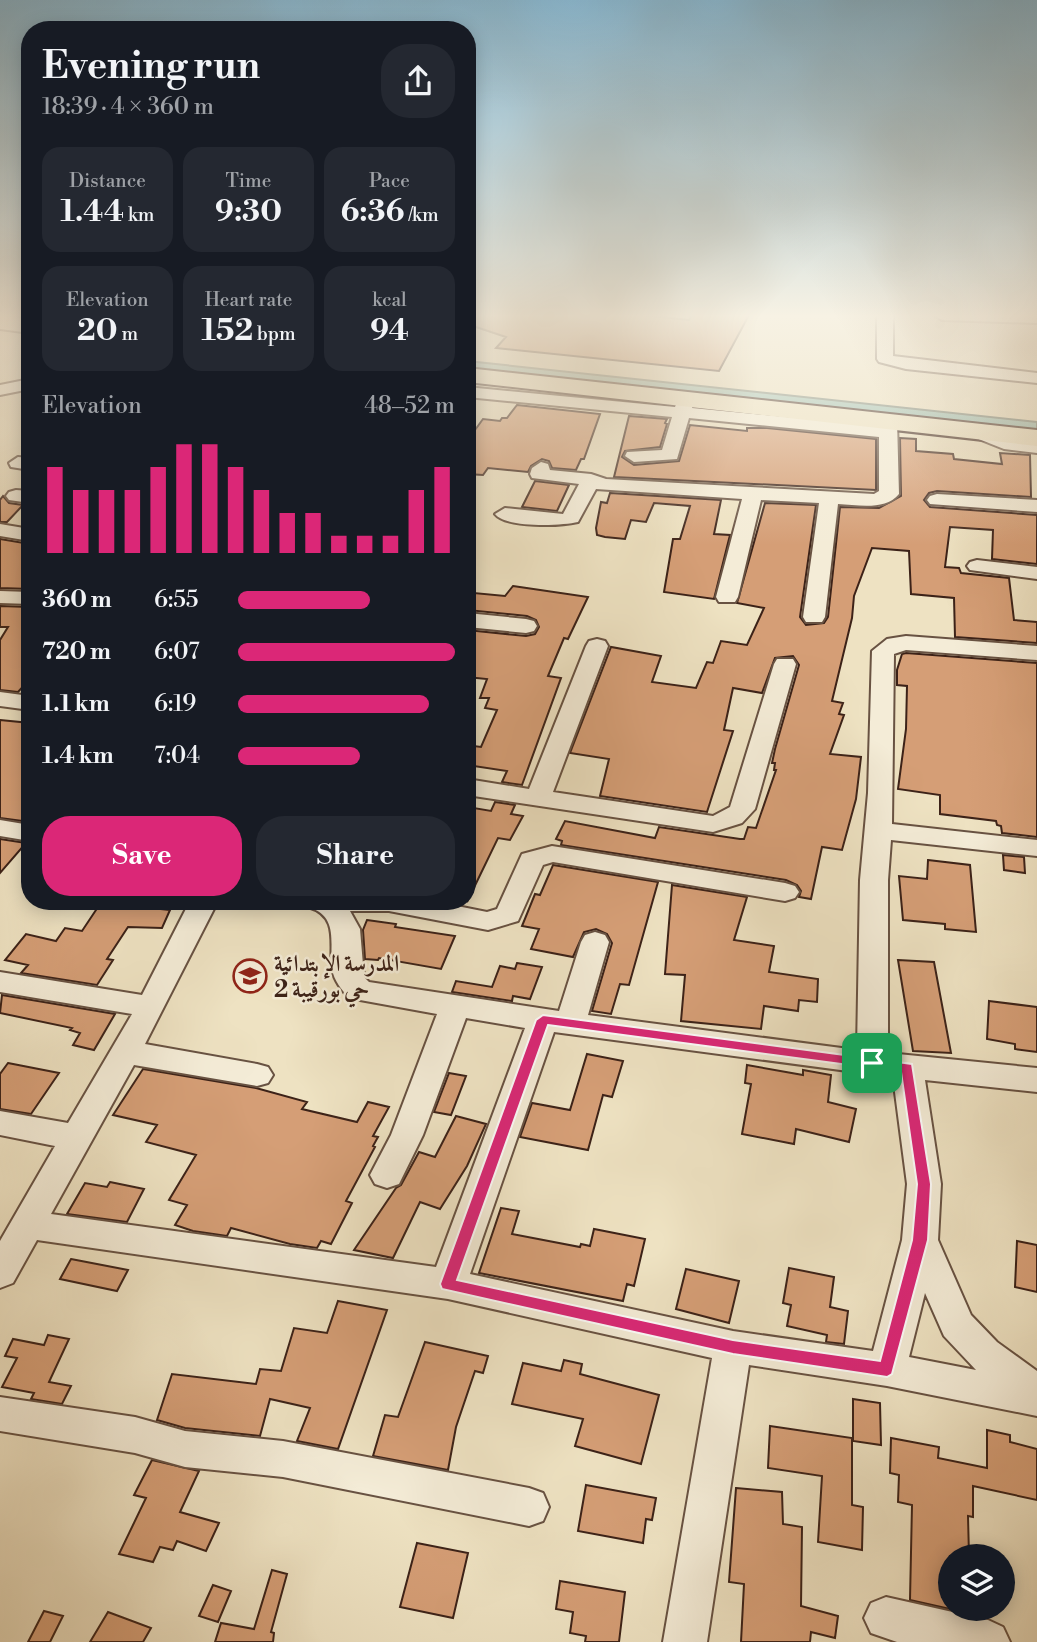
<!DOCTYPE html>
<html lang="en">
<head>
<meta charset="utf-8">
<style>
	body { margin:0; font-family:"Libre Bodoni",Amiri,serif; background:#242831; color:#f1f3f6; height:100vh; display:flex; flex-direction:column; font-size:26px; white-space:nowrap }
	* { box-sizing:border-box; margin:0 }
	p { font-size:23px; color:#9ea1a6 }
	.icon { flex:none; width:38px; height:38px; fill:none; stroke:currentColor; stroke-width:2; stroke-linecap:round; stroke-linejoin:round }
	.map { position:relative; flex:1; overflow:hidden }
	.panel { position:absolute; left:21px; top:21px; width:455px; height:889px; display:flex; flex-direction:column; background:#171b24; border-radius:28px; box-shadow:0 4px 18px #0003 }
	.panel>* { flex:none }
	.buttons { position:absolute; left:938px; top:1544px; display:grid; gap:14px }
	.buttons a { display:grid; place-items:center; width:77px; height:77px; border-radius:50%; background:#171b24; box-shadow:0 4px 18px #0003; font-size:35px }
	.pin { position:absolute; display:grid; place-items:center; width:60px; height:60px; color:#fff; margin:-30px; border-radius:14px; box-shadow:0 4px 10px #0006 }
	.round { display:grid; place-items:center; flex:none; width:74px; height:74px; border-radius:28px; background:#242831 }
	.head { display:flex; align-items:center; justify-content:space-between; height:119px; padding:0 21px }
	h1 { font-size:38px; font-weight:700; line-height:52px }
	.metrics { display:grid; grid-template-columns:repeat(3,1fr); gap:10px; height:119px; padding:7px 21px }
	.metrics div { display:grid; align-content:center; border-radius:18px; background:#242831; text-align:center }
	.metrics b { font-size:30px; font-weight:700 }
	.metrics small { font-size:19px; font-weight:400 }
	.metrics p { font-size:19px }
	.chart { height:196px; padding:14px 21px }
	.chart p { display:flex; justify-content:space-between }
	.chart svg { width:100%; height:126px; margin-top:7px; stroke:#db2777; stroke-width:6 }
	.button { display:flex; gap:14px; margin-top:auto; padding:14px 21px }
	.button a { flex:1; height:80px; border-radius:28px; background:#db2777; color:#fff; font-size:28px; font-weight:700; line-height:80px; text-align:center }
	.button a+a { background:#242831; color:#f1f3f6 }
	ul { padding:0 21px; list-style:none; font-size:23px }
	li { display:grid; grid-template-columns:112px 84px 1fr; align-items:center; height:52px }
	li i { height:18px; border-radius:9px; background:#db2777 }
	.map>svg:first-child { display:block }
	.water { fill:#99beb2; stroke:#748074; stroke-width:2 }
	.building { fill:#d59e76; stroke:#3c2218; stroke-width:2 }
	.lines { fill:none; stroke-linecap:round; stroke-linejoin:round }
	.minor-casing { stroke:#685242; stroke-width:4 }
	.highway-casing { stroke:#3c2218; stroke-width:4 }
	.minor { fill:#f4ecd7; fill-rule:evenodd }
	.highway { fill:#eee2c2; fill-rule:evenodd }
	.route { fill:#db2777; stroke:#fff; stroke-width:2; fill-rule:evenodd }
	.labels { text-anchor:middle; stroke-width:5; stroke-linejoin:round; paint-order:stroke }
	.poi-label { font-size:23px; font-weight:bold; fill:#3c2218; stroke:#f4ecd7; text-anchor:start }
</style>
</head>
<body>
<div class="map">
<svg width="1037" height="1642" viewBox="0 0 1037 1642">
	<rect width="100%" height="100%" fill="#eee2c2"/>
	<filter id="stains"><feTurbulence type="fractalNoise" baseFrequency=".00286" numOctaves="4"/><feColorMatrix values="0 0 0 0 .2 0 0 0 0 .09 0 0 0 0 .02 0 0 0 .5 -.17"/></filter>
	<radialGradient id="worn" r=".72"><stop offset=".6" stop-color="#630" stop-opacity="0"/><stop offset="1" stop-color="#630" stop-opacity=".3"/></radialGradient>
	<path class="water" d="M 467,361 L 1037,422 L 1037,433 L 467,371 Z"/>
	<path class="building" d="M 467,315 L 643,315 L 689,320 L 692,315 L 749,315 L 719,371 L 496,348 L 506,337 L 467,324 Z
		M 517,405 L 600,414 L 584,459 L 581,459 L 576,470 L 552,468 L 549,461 L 542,459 L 531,466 L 528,472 L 488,468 L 483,475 L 467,474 L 467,441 L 483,419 L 500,421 L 502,418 L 507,418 Z
		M 629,416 L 667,419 L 665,423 L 667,424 L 660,447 L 625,451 L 622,457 L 634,465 L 679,461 L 690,425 L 747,431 L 747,428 L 767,428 L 876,439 L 876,490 L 614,477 Z
		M 900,438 L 916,439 L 916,451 L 953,454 L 954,459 L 1002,464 L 1000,453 L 1030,455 L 1031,497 L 937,491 L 929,493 L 924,500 L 930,507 L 1037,515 L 1037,564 L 992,559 L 993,530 L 950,527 L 945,567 L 959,568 L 961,573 L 1009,578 L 1014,620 L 1037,622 L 1037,643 L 955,637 L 954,598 L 911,594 L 909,551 L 872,548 L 854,596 L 852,618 L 832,701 L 843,703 L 839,714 L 844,715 L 830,754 L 861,757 L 856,799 L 842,850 L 822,847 L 811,899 L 799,897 L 801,891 L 797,885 L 786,880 L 561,845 L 562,841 L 556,839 L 565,821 L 655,838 L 659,827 L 740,839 L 744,839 L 748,827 L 756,828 L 776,770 L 774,770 L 775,763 L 772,763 L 775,749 L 799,665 L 793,656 L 775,658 L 762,693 L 733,688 L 724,730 L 733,731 L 707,812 L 600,796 L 609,759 L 570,753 L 611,647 L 661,656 L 652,682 L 696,688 L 707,662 L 713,663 L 721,641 L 747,645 L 764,608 L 737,603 L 765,503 L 816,505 L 800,617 L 806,625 L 824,623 L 828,617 L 840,507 L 879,508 L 901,496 Z
		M 535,481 L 569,485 L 557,511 L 522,507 Z
		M 610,493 L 721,500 L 714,534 L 730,535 L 714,599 L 664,592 L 673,539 L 680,539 L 690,506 L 654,503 L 646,522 L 631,520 L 625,539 L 605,537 L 597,535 L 596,528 L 601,502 L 607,503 Z
		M 3,496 L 9,503 L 23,505 L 7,522 L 0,522 L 0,500 Z
		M 0,539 L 30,544 L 30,589 L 0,588 Z
		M 513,586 L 588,597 L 568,639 L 564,638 L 548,676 L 561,678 L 522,785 L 502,782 L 507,771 L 467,765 L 474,746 L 481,747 L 497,710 L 485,708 L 489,698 L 480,698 L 487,679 L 467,677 L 467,630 L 526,636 L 535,634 L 539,627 L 536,620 L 527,616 L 467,610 L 474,593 L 505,596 Z
		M 0,606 L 30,607 L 30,679 L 18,692 L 0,690 L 0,640 L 8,627 L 0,627 Z
		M 906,653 L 1037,663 L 1037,837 L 1002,833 L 1001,826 L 997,825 L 996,821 L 940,814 L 940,795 L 898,789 L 906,729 L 907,686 L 897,685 L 897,670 L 902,654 Z
		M 0,720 L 30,723 L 30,822 L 0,818 Z
		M 495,802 L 515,805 L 511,814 L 523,816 L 510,840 L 498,838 L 467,902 L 467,821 L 474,808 L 491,811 Z
		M 0,839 L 26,843 L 0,873 Z
		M 1003,855 L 1024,857 L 1025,873 L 1004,870 Z
		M 928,860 L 970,865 L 976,932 L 945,929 L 945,924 L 903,920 L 899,876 L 927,879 Z
		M 553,865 L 658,882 L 629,985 L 620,984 L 611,1014 L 592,1011 L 612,943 L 607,934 L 596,929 L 584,932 L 573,957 L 531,949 L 539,929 L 522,926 L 535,894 L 540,895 Z
		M 672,885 L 747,897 L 734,940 L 774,946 L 769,972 L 818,979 L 817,1002 L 799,1000 L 798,1011 L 764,1006 L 761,1029 L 681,1021 L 685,975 L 665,974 Z
		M 102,901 L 136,901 L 132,906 L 170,910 L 162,928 L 128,927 L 107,959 L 113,960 L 97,985 L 21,973 L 28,965 L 5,960 L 26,934 L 56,941 L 65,928 L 82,931 Z
		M 367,920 L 396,924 L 395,927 L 455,936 L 441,969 L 379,958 L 378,960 L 365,959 L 363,930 Z
		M 898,960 L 934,962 L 951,1053 L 913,1051 Z
		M 517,963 L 542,967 L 530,999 L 513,996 L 512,1001 L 452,992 L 456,981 L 492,987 L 500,966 L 515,969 Z
		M 2,995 L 115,1014 L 94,1050 L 73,1045 L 80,1033 L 70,1030 L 72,1028 L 0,1013 Z
		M 989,1001 L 1037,1007 L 1037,1052 L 1015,1049 L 1015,1044 L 987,1039 Z
		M 587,1054 L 623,1061 L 612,1097 L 603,1095 L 588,1150 L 520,1137 L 532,1103 L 570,1110 Z
		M 8,1063 L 59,1073 L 31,1114 L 0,1109 L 0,1074 Z
		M 747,1065 L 803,1075 L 803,1070 L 831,1075 L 828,1102 L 856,1109 L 849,1142 L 796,1129 L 794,1144 L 742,1134 L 751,1084 L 745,1083 Z
		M 143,1069 L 256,1088 L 307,1102 L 302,1109 L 357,1122 L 368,1102 L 389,1107 L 373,1136 L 378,1137 L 373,1146 L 375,1147 L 346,1201 L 352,1203 L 331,1244 L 321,1241 L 317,1248 L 290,1244 L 231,1228 L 227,1236 L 193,1231 L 175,1225 L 187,1205 L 169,1200 L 196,1155 L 146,1142 L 157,1125 L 113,1115 Z
		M 449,1073 L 466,1076 L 451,1115 L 434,1112 Z
		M 456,1116 L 486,1124 L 467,1166 L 440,1209 L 420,1202 L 393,1258 L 354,1250 L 396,1188 L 401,1185 L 419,1152 L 435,1157 Z
		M 110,1182 L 144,1189 L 127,1222 L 67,1214 L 85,1183 L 107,1187 Z
		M 501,1208 L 519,1211 L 512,1234 L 580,1247 L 581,1244 L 590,1246 L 594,1229 L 645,1239 L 634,1286 L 627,1284 L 623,1301 L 479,1273 Z
		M 1017,1241 L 1037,1245 L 1037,1292 L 1015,1287 Z
		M 71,1259 L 128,1270 L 117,1291 L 60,1279 Z
		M 789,1268 L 834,1277 L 830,1307 L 848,1311 L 844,1344 L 826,1342 L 827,1335 L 787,1326 L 791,1305 L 783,1303 Z
		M 686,1269 L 739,1281 L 729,1323 L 676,1309 Z
		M 338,1301 L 387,1310 L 338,1449 L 297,1441 L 310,1408 L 270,1399 L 260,1436 L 185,1428 L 157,1420 L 172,1374 L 256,1384 L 260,1369 L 281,1371 L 294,1328 L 327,1333 Z
		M 48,1335 L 69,1339 L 49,1382 L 71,1386 L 62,1404 L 31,1399 L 34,1393 L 2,1387 L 17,1358 L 5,1356 L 13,1339 L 44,1345 Z
		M 425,1342 L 488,1356 L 483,1373 L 475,1371 L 456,1427 L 448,1470 L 373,1456 L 385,1415 L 398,1417 Z
		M 564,1360 L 582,1364 L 580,1374 L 659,1395 L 641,1464 L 575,1446 L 583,1419 L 512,1404 L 523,1363 L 561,1371 Z
		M 853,1399 L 880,1403 L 881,1445 L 853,1441 Z
		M 770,1426 L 852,1438 L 852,1505 L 863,1507 L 862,1550 L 818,1542 L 822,1476 L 768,1468 Z
		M 987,1430 L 1010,1435 L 1010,1442 L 1037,1449 L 1037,1500 L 973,1486 L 973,1517 L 968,1516 L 969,1556 L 950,1556 L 950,1609 L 910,1600 L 912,1505 L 898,1502 L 899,1475 L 890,1473 L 891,1438 L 939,1447 L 938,1458 L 987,1468 Z
		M 152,1460 L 199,1471 L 180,1512 L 219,1523 L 206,1551 L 177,1541 L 173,1550 L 160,1547 L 153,1562 L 119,1554 L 146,1498 L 134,1495 Z
		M 586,1485 L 656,1498 L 652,1520 L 646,1519 L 643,1543 L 578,1531 Z
		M 736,1488 L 782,1492 L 783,1524 L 802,1527 L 801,1606 L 838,1616 L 835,1638 L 811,1632 L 810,1642 L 741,1642 L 744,1584 L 729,1582 Z
		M 417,1543 L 468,1553 L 453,1618 L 400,1607 Z
		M 272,1570 L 287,1574 L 271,1632 L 274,1633 L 273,1642 L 215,1642 L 221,1623 L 254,1629 Z
		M 560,1581 L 625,1592 L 619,1642 L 585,1642 L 586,1636 L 570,1633 L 573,1612 L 556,1609 Z
		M 213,1585 L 231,1591 L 218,1622 L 199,1616 Z
		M 44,1611 L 63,1616 L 50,1642 L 28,1642 Z
		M 108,1612 L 151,1628 L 143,1642 L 90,1642 Z"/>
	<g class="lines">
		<defs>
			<path id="minor" d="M 877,315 L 893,315 L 893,356 L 1037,373 L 1037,383 L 906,369 L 879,362 L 877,359 Z
				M 934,315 L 1037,315 L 1037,323 L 942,320 Z
				M 30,379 L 30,389 L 0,395 L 0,385 Z
				M 467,387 L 675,407 L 680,395 L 686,394 L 695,399 L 692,408 L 879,426 L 882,417 L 888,416 L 897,421 L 899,494 C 885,511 858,505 838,504 L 825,617 L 822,622 L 806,622 L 803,617 L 819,503 L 761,500 L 738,597 L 735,602 L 719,602 L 716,597 L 742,499 L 596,489 L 578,522 C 561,526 506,528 495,514 L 505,508 L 563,514 L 579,484 L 532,478 L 530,474 L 532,468 L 541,462 L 548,464 L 550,470 L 591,474 L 606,479 L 874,494 L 879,491 L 879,437 L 689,418 L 677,459 L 634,462 L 625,456 L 627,452 L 662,450 L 672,417 L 467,397 Z
				M 972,425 L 1013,440 L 1037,443 L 1037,453 L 1004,449 L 966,434 L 963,430 L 966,426 Z
				M 18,457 L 30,458 L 30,470 L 11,467 L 9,463 Z
				M 16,490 L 30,491 L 30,503 L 9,500 L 6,496 L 9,492 Z
				M 937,494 L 1037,500 L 1037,512 L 930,504 L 927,500 L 930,496 Z
				M 0,524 L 30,529 L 30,541 L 0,536 Z
				M 977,560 L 1037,567 L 1037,579 L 970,570 L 967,566 L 970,562 Z
				M 0,591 L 30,592 L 30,604 L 0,603 Z
				M 467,613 L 526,619 L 534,621 L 537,626 L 534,631 L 526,633 L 467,627 Z
				M 906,636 L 1037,646 L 1037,660 L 906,650 L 894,654 L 892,824 L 1037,840 L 1037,856 L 891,840 L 888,880 L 888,1053 L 1037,1068 L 1037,1092 L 925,1080 L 941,1184 L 938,1240 L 971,1315 L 997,1342 L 1037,1371 L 1037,1416 L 887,1386 L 749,1365 L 707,1642 L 663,1642 L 712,1358 L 448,1299 L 37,1240 L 13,1283 L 0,1288 L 0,1241 L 55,1146 L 0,1135 L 0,1111 L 68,1123 L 132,1014 L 0,992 L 0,972 L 142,995 L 190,901 L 218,901 L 145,1044 L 257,1064 L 268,1067 L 273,1075 L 268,1083 L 257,1086 L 134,1065 L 51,1214 L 436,1267 L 525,1028 L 466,1018 L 423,1135 L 399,1184 L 387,1188 L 375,1184 L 370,1175 L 391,1135 L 437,1014 L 349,998 C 342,990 334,981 332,969 C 329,945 340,916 308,907 L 304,901 L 432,901 L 487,912 L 497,909 L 522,854 L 552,846 L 785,883 L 795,886 L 799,892 L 795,898 L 785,901 L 553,862 L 543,865 L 518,921 L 488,930 L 389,911 L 350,911 L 360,929 L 364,977 L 369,982 L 559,1011 L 581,942 L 585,935 L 595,932 L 605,935 L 609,942 L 588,1015 L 857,1050 L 860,880 L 868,793 L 872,651 L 887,639 ZM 554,1032 L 893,1077 L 907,1184 L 902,1240 L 873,1351 L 733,1331 L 470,1274 ZM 925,1293 L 944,1336 L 976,1370 L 909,1357 Z
				M 597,639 L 605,641 L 608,646 L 553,792 L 713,816 L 730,807 L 774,664 L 777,659 L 793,659 L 796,664 L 755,809 L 742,823 L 713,832 L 467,795 L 467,779 L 529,789 L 586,646 L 589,641 Z
				M 0,692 L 30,696 L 30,710 L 0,706 Z
				M 0,820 L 30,825 L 30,841 L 0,836 Z
				M 0,1397 L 135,1417 L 185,1431 L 283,1441 L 529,1488 L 543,1493 L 549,1507 L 543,1521 L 529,1526 L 283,1477 L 185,1467 L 135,1453 L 0,1431 Z
				M 886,1597 L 988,1620 L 1003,1627 L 1010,1642 L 897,1642 L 871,1633 L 864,1618 L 871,1603 Z"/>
			<path id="highway" d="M 0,315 L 30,319 L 30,333 L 0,329 Z
				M 467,368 L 1037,430 L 1037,446 L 467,382 Z"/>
		</defs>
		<use href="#minor" class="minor-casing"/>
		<use href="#highway" class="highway-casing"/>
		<use href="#minor" class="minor"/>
		<use href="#highway" class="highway"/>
	</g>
	<linearGradient id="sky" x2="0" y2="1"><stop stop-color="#88b8d2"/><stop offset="0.58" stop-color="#f7f2e4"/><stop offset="1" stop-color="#f7f2e4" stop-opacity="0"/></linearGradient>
	<rect width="1037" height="545" fill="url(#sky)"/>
	<path class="route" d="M 543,1015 L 912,1064 L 931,1184 L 928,1240 L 892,1374 L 887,1377 L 733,1354 L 442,1289 L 440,1284 L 536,1020 ZM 548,1025 L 901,1072 L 917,1184 L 912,1240 L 880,1361 L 733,1340 L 457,1280 Z"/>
	<defs>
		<symbol id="school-ring" viewBox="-11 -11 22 22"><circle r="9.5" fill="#f4ecd7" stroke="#8f2418" stroke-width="1.5"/><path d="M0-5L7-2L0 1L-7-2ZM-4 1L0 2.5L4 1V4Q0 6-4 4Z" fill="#8f2418"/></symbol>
	</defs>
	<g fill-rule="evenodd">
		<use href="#school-ring" x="231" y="957" width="38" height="38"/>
	</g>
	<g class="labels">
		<g class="poi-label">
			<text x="274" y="971">المدرسة الإبتدائية<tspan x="274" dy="26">حي بورقيبة 2</tspan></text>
		</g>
	</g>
	<rect width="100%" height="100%" filter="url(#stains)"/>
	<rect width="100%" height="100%" fill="url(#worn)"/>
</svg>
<div class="buttons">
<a><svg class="icon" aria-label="layers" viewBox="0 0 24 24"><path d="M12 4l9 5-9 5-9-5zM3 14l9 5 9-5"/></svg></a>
</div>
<div class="pin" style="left:872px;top:1063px;background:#1e9e55"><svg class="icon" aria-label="arrive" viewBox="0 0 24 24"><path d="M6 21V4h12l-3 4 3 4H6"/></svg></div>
<section class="panel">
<div class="head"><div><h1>Evening run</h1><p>18:39 · 4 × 360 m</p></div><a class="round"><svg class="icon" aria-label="share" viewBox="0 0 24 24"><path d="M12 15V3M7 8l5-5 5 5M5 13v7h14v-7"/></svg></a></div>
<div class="metrics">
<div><p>Distance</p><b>1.44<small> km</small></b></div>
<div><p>Time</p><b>9:30</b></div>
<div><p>Pace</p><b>6:36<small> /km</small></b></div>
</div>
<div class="metrics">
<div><p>Elevation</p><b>20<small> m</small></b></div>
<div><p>Heart rate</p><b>152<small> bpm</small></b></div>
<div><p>kcal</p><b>94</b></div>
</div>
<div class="chart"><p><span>Elevation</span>48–52 m</p>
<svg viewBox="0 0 160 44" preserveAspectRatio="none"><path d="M5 44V14M15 44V22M25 44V22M35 44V22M45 44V14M55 44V6M65 44V6M75 44V14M85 44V22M95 44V30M105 44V30M115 44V38M125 44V38M135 44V38M145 44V22M155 44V14"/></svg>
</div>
<ul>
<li><b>360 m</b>6:55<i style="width:61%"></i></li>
<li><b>720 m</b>6:07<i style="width:100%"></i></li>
<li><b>1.1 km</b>6:19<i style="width:88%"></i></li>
<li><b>1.4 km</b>7:04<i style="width:56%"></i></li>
</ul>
<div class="button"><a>Save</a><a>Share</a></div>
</section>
</div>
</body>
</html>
